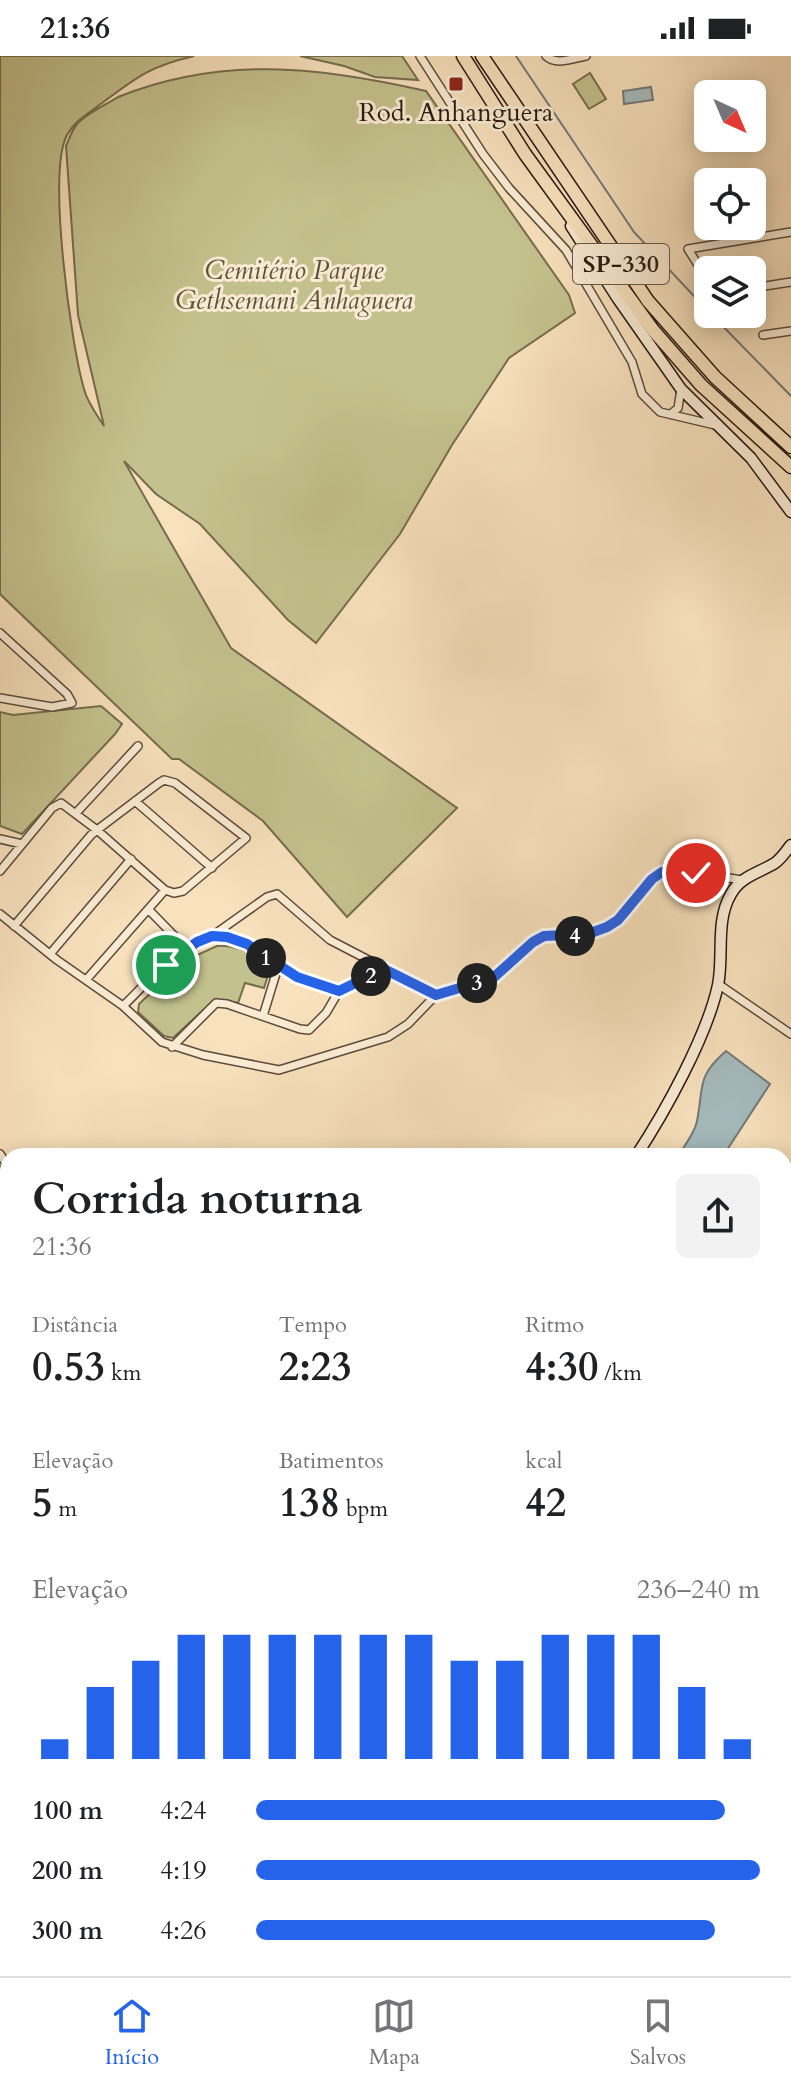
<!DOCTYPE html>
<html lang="pt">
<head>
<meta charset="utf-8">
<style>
	body { margin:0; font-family:Cardo,serif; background:#f2f2f2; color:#202124; height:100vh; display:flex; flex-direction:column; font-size:30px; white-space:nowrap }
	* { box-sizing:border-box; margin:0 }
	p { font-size:26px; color:#757577 }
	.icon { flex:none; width:44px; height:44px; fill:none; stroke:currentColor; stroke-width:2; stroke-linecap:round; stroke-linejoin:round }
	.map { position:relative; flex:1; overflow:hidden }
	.sheet { position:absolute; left:0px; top:1092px; width:792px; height:828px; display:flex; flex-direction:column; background:#fff; border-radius:24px 24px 0 0; box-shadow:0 4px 20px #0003 }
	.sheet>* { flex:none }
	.needle { width:52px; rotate:136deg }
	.buttons { position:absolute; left:694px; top:24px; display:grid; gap:16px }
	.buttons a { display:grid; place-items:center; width:72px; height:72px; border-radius:12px; background:#fff; box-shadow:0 4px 20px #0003; font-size:40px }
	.pin { position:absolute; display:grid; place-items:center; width:68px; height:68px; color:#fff; margin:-34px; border:4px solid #fff; border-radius:50%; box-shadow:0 2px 8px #0007 }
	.km { position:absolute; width:40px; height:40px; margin:-20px; border-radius:50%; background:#222; color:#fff; font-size:22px; line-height:40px; text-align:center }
	.round { display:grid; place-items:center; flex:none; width:84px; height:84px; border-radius:12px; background:#f2f2f2 }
	.overview { display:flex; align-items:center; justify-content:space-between; height:136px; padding:0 32px }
	h1 { font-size:44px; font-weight:600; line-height:60px }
	.figures { display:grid; grid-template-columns:repeat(3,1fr); gap:12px; height:136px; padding:8px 32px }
	.figures div { display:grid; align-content:center }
	.figures b { font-size:40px; font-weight:600 }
	.figures small { font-size:22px; font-weight:400 }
	.figures p { font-size:22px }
	.chart { height:224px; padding:16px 32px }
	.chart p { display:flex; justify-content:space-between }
	.chart svg { width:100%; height:144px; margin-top:8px; stroke:#2563eb; stroke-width:6 }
	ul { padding:0 32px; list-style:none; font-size:26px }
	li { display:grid; grid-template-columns:128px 96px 1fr; align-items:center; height:60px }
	li i { height:20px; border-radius:10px; background:#2563eb }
	.status { display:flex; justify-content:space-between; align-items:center; height:56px; padding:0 40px; background:#fff; direction:ltr }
	.status svg { height:22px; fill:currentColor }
	.menu { display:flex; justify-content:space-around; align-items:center; height:112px; border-top:2px solid #e0e0e0; background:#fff; font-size:22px; color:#757577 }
	.menu a { display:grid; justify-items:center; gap:4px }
	.menu .on { color:#2563eb }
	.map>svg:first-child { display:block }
	.green { fill:#c3c18d; stroke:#766c4e; stroke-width:2 }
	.water { fill:#a4babd; stroke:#727978; stroke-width:2 }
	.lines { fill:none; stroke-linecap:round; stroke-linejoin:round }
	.stream { stroke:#727978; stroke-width:2 }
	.minor-casing { stroke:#5c4a3b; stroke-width:10 }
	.secondary-casing { stroke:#281710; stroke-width:13 }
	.motorway-casing { stroke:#281710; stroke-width:15 }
	.minor { stroke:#faecd4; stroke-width:7 }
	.secondary { stroke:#faecd4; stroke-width:10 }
	.motorway { stroke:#f8e1bd; stroke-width:12 }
	.route-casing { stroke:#fff; stroke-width:16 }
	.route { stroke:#2563eb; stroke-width:10 }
	.poi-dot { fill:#8f2418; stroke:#faecd4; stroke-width:3 }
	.labels { text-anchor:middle; stroke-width:6; stroke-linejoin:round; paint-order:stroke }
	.shield { fill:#faecd4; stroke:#67574b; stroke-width:2 }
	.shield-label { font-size:24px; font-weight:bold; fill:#281710 }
	.poi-label { font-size:26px; fill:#281710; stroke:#faecd4 }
	.park-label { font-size:26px; font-style:italic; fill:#5e523c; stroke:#faecd4 }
</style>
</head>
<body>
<div class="status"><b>21:36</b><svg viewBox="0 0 49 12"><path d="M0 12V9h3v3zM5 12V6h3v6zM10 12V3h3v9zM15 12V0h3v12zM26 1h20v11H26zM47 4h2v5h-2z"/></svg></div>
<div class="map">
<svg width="791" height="1920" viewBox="0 0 791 1920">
	<rect width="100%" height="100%" fill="#f8e1bd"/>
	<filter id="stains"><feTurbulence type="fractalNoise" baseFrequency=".0025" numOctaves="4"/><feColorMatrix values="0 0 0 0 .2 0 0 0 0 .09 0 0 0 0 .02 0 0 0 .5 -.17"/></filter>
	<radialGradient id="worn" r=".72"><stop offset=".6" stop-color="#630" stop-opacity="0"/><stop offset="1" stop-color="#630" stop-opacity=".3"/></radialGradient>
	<path class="green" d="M 0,0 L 194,0 C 147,11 136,22 98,50 C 86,59 75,65 67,79 C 47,116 71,289 84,333 C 87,346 97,359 104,370 L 78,259 L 66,90 C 69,83 72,74 77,68 C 87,57 106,49 118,41 C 221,0 316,10 426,35 L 569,239 L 575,257 L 509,302 L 452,389 L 400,478 L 316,587 L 288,564 L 200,468 L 156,438 L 124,405 L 231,592 L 457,752 L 347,861 L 263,765 L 179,703 L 172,703 L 0,538 Z
		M 300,0 L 402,0 L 418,24 L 375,21 L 344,10 Z
		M 590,17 L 606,43 L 589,53 L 573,28 Z
		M 101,650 L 122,668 L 115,678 L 22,778 L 0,770 L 0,656 L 13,659 Z
		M 217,890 C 235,888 253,898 267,908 L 269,916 L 264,932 L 245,927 L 238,947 L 215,943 L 173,982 L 164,980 L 138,956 L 139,948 L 186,904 Z
		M 784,1419 L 791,1421 L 791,1920 L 779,1920 L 777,1912 L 784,1912 Z"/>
	<path class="water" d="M 651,31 L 653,44 L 624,48 L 623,35 Z
		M 726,995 L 770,1028 L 723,1100 L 678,1100 C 684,1090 695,1077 697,1065 C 704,1030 696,1021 726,995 Z"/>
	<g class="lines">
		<path class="stream" d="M 516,0 L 634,176 L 708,255
			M 711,258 L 791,340"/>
		<defs>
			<path id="minor" d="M 420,0 L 483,98 L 509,132 L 566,194 L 632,306 L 642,338 L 660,356 L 715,369
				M 546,0 C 556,10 574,2 586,0
				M 708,225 L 688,193 L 791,176
				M 752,232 L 791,226
				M 763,279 L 791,275
				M 671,358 L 678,352 L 681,333
				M 0,577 L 67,638 L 72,647 L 52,651 L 0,642
				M 135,745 L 212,812
				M 76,757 L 138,690
				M 0,783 L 22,788
				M 0,815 L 52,752 L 61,747 L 97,774 L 165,834 L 174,837 L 183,835 L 246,782 L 175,727 L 164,724 L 159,727 L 97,774 L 91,779 L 14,870
				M 149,854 L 186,892
				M 0,858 L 57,904 L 123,950 L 162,986 L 203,999 L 279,1014 L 388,981 L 408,968 L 436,939 L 493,922 L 533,886 L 544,880 L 588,878 L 607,871 L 618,864 L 652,823 L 662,816 L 696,817 L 742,824
				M 212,880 L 267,841 L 277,838 L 330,884 L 436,939
				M 50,898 L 131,803
				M 86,924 L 165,834
				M 718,928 L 791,978
				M 123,950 C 155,920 196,862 246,888 C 260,895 272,908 286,916 C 303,925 322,929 339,935
				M 263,960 L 278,911
				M 172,991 L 216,947 L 227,948 L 300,973 L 309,974 L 326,957 L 339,935 L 384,913
				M 0,1098 L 7,1109 L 0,1118
				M 784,1267 L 791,1262
				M 784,1302 L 791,1310
				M 784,1373 L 791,1381
				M 784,1399 L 791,1395
				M 0,1459 L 8,1454
				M 0,1477 L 8,1490
				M 1,1567 L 8,1572
				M 0,1623 L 8,1626
				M 0,1672 L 8,1675
				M 0,1724 L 8,1727
				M 0,1772 L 8,1774
				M 0,1822 L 8,1827
				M 0,1887 L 8,1881
				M 130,1912 L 130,1920
				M 627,1912 L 630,1920
				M 635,1912 L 638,1920
				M 697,1912 L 707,1920"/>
			<path id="secondary" d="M 571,170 L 618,243 L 681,333 L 751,402 L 791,456
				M 636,1100 C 665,1056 707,980 718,929 C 724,900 715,865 731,838 C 741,820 759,817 775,807 C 782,802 786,795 791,789
				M 0,1404 L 8,1398"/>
			<path id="motorway" d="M 463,0 L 525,98 L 653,274 L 701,329 L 791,411
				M 482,0 L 648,245 L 715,321 L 791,391"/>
		</defs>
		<use href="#minor" class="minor-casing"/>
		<use href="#secondary" class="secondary-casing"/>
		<use href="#motorway" class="motorway-casing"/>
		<use href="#minor" class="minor"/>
		<use href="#secondary" class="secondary"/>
		<use href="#motorway" class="motorway"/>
	</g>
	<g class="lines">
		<defs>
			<path id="route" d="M 166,909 L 197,886 L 212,880 L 227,881 L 247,888 L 297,921 L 339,935 L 384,913 L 436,939 L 493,922 L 533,886 L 544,880 L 588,878 L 607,871 L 618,864 L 652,823 L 662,816 L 696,817"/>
		</defs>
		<use href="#route" class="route-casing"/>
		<use href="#route" class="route"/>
	</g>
	<rect class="poi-dot" x="448" y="20" width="16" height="16" rx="4"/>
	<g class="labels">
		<rect class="shield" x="573" y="188" width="96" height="40" rx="6"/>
		<g class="shield-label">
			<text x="621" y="216">SP-330</text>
		</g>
		<g class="poi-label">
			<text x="456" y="65">Rod. Anhanguera</text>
		</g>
		<g class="park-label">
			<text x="294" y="223">Cemitério Parque<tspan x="294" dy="30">Gethsemani Anhaguera</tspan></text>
		</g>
	</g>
	<rect width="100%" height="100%" filter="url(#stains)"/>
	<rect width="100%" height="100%" fill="url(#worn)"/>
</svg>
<div class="buttons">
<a><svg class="needle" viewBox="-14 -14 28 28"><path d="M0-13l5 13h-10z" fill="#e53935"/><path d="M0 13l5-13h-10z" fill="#757577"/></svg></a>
<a><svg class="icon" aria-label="locate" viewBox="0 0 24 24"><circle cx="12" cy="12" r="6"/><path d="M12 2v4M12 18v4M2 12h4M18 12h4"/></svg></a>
<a><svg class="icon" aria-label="layers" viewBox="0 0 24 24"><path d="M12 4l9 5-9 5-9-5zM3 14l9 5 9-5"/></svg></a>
</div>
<div class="pin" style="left:166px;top:909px;background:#1e9e55"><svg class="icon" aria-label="arrive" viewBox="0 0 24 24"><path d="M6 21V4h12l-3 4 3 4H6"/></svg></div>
<div class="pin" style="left:696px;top:817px;background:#d93025"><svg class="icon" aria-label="check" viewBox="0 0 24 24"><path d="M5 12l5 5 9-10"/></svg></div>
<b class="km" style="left:266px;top:902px">1</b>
<b class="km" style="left:371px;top:920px">2</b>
<b class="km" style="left:477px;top:927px">3</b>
<b class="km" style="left:575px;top:880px">4</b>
<section class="sheet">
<div class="overview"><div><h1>Corrida noturna</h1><p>21:36</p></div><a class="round"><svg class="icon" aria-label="share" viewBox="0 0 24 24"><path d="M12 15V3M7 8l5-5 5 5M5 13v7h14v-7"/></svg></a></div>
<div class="figures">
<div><p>Distância</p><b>0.53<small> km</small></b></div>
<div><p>Tempo</p><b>2:23</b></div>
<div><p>Ritmo</p><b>4:30<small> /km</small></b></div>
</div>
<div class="figures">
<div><p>Elevação</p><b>5<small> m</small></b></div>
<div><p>Batimentos</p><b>138<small> bpm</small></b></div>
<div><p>kcal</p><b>42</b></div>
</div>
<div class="chart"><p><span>Elevação</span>236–240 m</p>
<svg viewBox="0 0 160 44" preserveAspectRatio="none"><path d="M5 44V38M15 44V22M25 44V14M35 44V6M45 44V6M55 44V6M65 44V6M75 44V6M85 44V6M95 44V14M105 44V14M115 44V6M125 44V6M135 44V6M145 44V22M155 44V38"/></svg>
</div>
<ul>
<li><b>100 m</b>4:24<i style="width:93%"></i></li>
<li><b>200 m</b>4:19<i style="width:100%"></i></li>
<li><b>300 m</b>4:26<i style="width:91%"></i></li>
</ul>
</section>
</div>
<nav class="menu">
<a class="on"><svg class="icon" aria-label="home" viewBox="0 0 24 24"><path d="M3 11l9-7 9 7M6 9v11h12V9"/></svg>Início</a>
<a><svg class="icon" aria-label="map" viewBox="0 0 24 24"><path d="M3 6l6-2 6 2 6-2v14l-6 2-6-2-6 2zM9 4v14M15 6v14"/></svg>Mapa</a>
<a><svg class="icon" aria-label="saved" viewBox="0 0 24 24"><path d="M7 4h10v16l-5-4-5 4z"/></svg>Salvos</a>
</nav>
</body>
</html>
